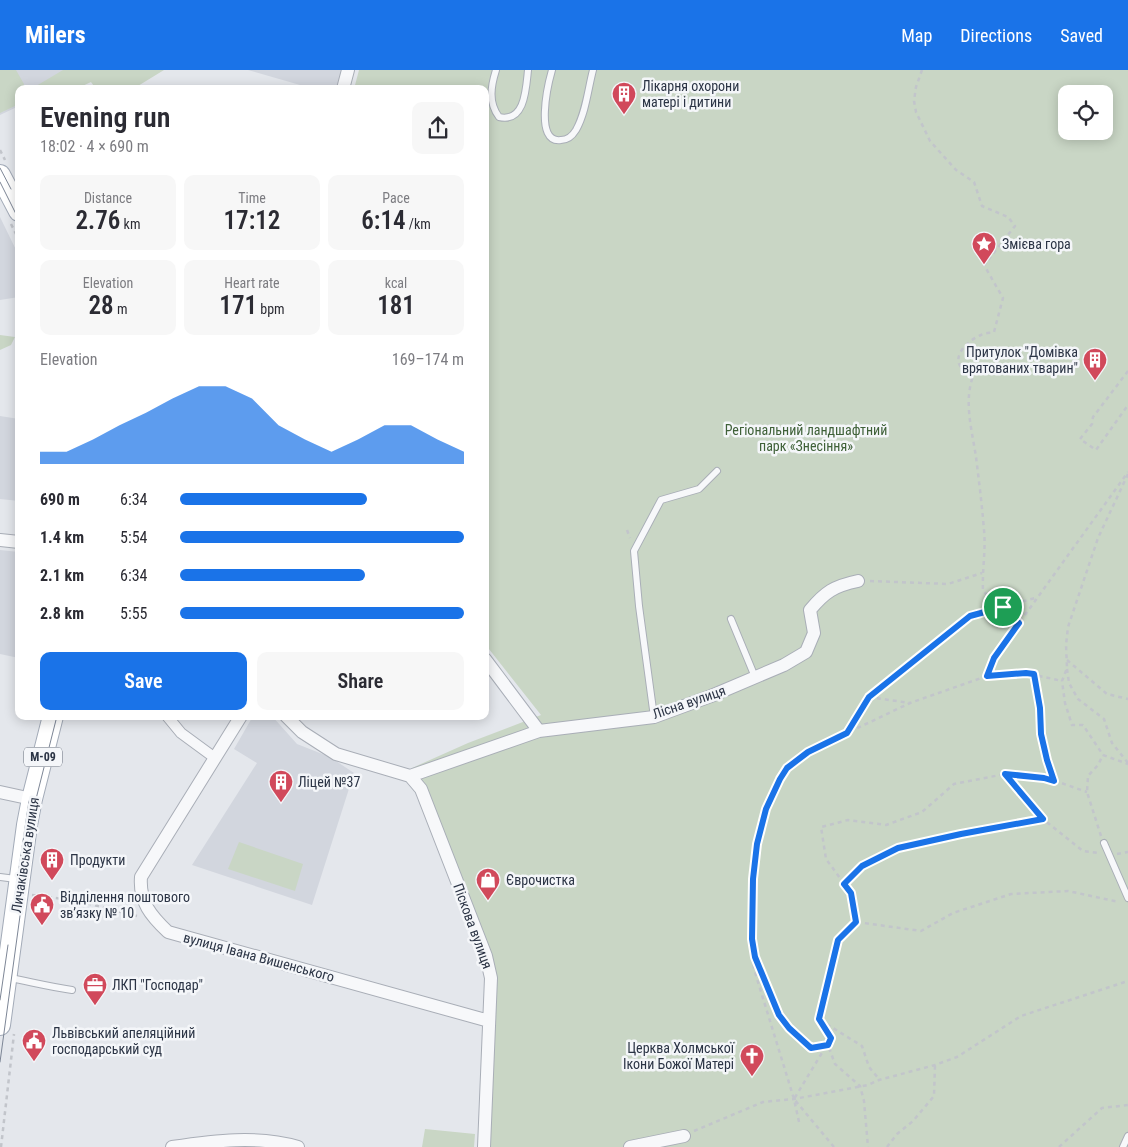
<!DOCTYPE html>
<html lang="en">
<head>
<meta charset="utf-8">
<style>
	body { margin:0; font-family:"Roboto Condensed",sans-serif; background:#f7f7f7; color:#2b2b33; height:100vh; display:flex; flex-direction:column; font-size:19px; white-space:nowrap }
	* { box-sizing:border-box; margin:0 }
	p { font-size:16px; color:#7c7c81 }
	.icon { flex:none; width:28px; height:28px; fill:none; stroke:currentColor; stroke-width:2; stroke-linecap:round; stroke-linejoin:round }
	.map { position:relative; flex:1; overflow:hidden }
	.panel { position:absolute; left:15px; top:15px; width:474px; height:635px; display:flex; flex-direction:column; background:#fff; border-radius:10px; box-shadow:0 2px 12px #0003 }
	.panel>* { flex:none }
	.controls { position:absolute; left:1058px; top:15px; display:grid; gap:10px }
	.controls a { display:grid; place-items:center; width:55px; height:55px; border-radius:10px; background:#fff; box-shadow:0 2px 12px #0003; font-size:25px }
	.pin { position:absolute; display:grid; place-items:center; width:42px; height:42px; color:#fff; margin:-21px; border:2px solid #fff; border-radius:50%; box-shadow:0 1px 5px #0007 }
	.round { display:grid; place-items:center; flex:none; width:52px; height:52px; border-radius:10px; background:#f7f7f7 }
	.summary { display:flex; align-items:center; justify-content:space-between; height:85px; padding:0 25px }
	h1 { font-size:28px; font-weight:600; line-height:38px }
	.metrics { display:grid; grid-template-columns:repeat(3,1fr); gap:8px; height:85px; padding:5px 25px }
	.metrics div { display:grid; align-content:center; border-radius:10px; background:#f7f7f7; text-align:center }
	.metrics b { font-size:25px; font-weight:600 }
	.metrics small { font-size:14px; font-weight:400 }
	.metrics p { font-size:14px }
	.chart { height:140px; padding:10px 25px }
	.chart p { display:flex; justify-content:space-between }
	.chart svg { width:100%; height:90px; margin-top:5px; fill:#1a73e8; opacity:.7 }
	.cta { display:flex; gap:10px; margin-top:auto; padding:10px 25px }
	.cta a { flex:1; height:58px; border-radius:10px; background:#1a73e8; color:#fff; font-size:20px; font-weight:600; line-height:58px; text-align:center }
	.cta a+a { background:#f7f7f7; color:#2b2b33 }
	ul { padding:0 25px; list-style:none; font-size:16px }
	li { display:grid; grid-template-columns:80px 60px 1fr; align-items:center; height:38px }
	li i { height:12px; border-radius:6px; background:#1a73e8 }
	header { display:flex; align-items:center; gap:30px; box-sizing:border-box; height:70px; padding:0 25px; background:#1a73e8; color:#fff }
	header strong { font-size:24px }
	nav { display:flex; gap:28px; margin-inline-start:auto; font-size:18px }
	.map>svg:first-child { display:block }
	.built { fill:#d2d6de }
	.green { fill:#c9d6c5; fill-rule:evenodd }
	.lines { fill:none; stroke-linecap:round; stroke-linejoin:round }
	.service-casing { stroke:#a9aeb7; stroke-width:8 }
	.pedestrian-casing { stroke:#a9aeb7; stroke-width:12 }
	.minor-casing { stroke:#a9aeb7; stroke-width:14 }
	.primary-casing { stroke:#a3abb8; stroke-width:22 }
	.path { stroke:#c2c5cb; stroke-width:2.5; stroke-dasharray:4 4; stroke-linecap:butt }
	.service { stroke:#f7f8fa; stroke-width:6 }
	.pedestrian { stroke:#f7f8fa; stroke-width:10 }
	.minor { stroke:#f7f8fa; stroke-width:12 }
	.primary { stroke:#fff; stroke-width:20 }
	.tram { stroke:#7d8696; stroke-width:1 }
	.route-casing { stroke:#fff; stroke-width:10 }
	.route { stroke:#1a73e8; stroke-width:6 }
	.labels { text-anchor:middle; stroke-width:5; stroke-linejoin:round; paint-order:stroke }
	.shield { fill:#f4f6f9; stroke:#676e7b; stroke-width:1 }
	.shield-label { font-size:12px; font-weight:bold; fill:#2b3445 }
	.poi-label { font-size:14px; fill:#2b3445; stroke:#f4f6f9; text-anchor:start }
	.park-label { font-size:14px; fill:#3f6138; stroke:#f4f6f9 }
	.street-label { font-size:14px; fill:#2b3445; stroke:#f4f6f9 }
</style>
</head>
<body>
<header>
<strong>Milers</strong>
<nav><a>Map</a><a>Directions</a><a>Saved</a></nav>
</header>
<div class="map">
<svg width="1128" height="1077" viewBox="0 0 1128 1077">
	<rect width="100%" height="100%" fill="#e4e7ec"/>
	<path class="built" d="M 0,0 L 95,0 L 56,19 L 19,19 L 19,36 L 0,45 Z
		M 248,0 L 345,0 L 340,19 L 314,19 Z
		M 0,147 L 19,186 L 19,227 L 0,230 Z
		M 0,346 L 19,349 L 19,431 L 0,429 Z
		M 0,480 L 19,482 L 19,588 L 0,584 Z
		M 253,646 L 272,646 L 297,674 L 330,687 L 354,703 L 312,835 L 192,795 L 257,693 L 234,679 Z"/>
	<path class="green" d="M 0,0 L 16,0 L 24,14 L 23,19 L 19,19 L 19,30 L 17,35 L 0,43 Z
		M 63,0 L 164,0 L 133,19 L 96,19 L 91,12 L 76,19 L 31,19 Z
		M 359,0 L 1128,0 L 1128,1077 L 489,1077 L 496,904 L 420,726 L 412,698 L 468,673 L 541,645 L 485,574 L 485,19 L 354,19 ZM 1066,24 L 1104,24 L 1104,61 L 1066,61 Z
		M 0,265 L 15,267 L 11,275 L 0,280 Z
		M 239,772 L 303,794 L 295,821 L 228,799 Z
		M 425,1059 L 475,1064 L 474,1077 L 422,1077 Z"/>
	<g class="lines">
		<defs>
			<path id="service" d="M 496,0 C 491,16 488,32 499,47 C 525,53 526,19 528,0
				M 552,0 C 548,14 534,74 561,70 C 568,70 573,65 576,60 C 586,42 588,19 593,0
				M 731,549 L 755,607
				M 654,647 L 639,536 L 634,481 L 661,430 L 699,419 L 717,401
				M 1104,773 L 1128,828
				M 0,807 L 16,809
				M 10,908 C 31,912 51,917 72,920
				M 1123,1077 L 1128,1066"/>
			<path id="pedestrian" d="M 167,646 L 181,663 L 215,688"/>
			<path id="minor" d="M 343,19 L 348,0
				M 0,470 L 19,472
				M 485,589 L 539,661
				M 241,646 L 141,807 C 139,832 151,846 168,862 L 489,951
				M 286,646 L 302,662 L 336,684 L 410,706
				M 410,706 L 539,661 L 654,647 L 711,626 L 784,595 L 806,582 L 814,563 L 810,540 C 825,522 834,516 858,511
				M 410,706 L 421,719 L 486,886 L 491,908 L 484,1077
				M 0,722 L 32,729
				M 172,1077 C 214,1071 257,1065 298,1077
				M 630,1077 L 684,1066"/>
			<path id="primary" d="M 0,105 L 19,141
				M 0,955 L 27,755 L 32,729 L 53,646"/>
		</defs>
		<use href="#service" class="service-casing"/>
		<use href="#pedestrian" class="pedestrian-casing"/>
		<use href="#minor" class="minor-casing"/>
		<use href="#primary" class="primary-casing"/>
		<path class="path" d="M 922,0 L 916,17 L 914,31 L 916,42 L 930,71 L 956,100 L 974,112 L 982,136 L 1008,147 L 1015,156 L 984,195 L 1003,228 L 994,262 C 990,263 985,263 981,265 C 970,269 949,287 963,299 C 966,301 971,302 974,304 C 963,330 972,360 976,387 C 979,411 982,435 984,460 C 986,480 982,500 983,521 L 1019,553
			M 0,80 L 5,90
			M 11,154 L 19,170
			M 1128,301 L 1093,347 L 1092,354 L 1080,369 L 1096,380 L 1128,335
			M 1128,404 L 1098,468 L 1068,557 L 1066,575 L 1067,598 L 1062,611 L 1065,633 L 1072,655 L 1083,655 L 1103,685 L 1128,694
			M 627,460 L 630,468
			M 870,511 L 948,514 L 982,503
			M 1067,590 L 1107,624 L 1128,629
			M 1067,599 L 1069,613 L 1078,629 L 1104,649 L 1112,673 L 1128,693
			M 1034,605 L 1040,639 L 1041,663 L 1047,690 L 1055,711
			M 987,606 L 994,588 L 1128,402
			M 869,627 L 910,633
			M 848,661 L 869,627 L 970,546 L 1035,528
			M 1005,704 L 1043,749 L 1083,781 L 1099,783
			M 1101,766 L 1087,722 L 1088,706 L 1098,695 L 1103,685
			M 1117,784 L 1128,782
			M 844,814 L 862,796 L 898,778 L 961,764 L 1043,749
			M 32,825 L 78,831 L 137,846
			M 857,852 L 921,861 L 953,843 L 1011,824 L 1068,821 L 1119,832
			M 756,888 L 779,945 L 789,958 L 811,978 L 828,975 L 835,994 L 860,1016 L 864,1031 L 868,1077
			M 820,950 L 862,976 L 869,997 L 879,1009
			M 799,1052 L 794,1029 L 754,899 L 752,850 L 757,774 L 766,739 L 780,709 L 787,698 L 822,675 L 910,633 L 987,606 L 1026,603 L 1062,611
			M 694,1061 L 763,1032 L 794,1029 L 868,1015 L 879,1010 L 935,995 L 957,987 L 1021,946 L 1128,911
			M 1,1077 L 14,964
			M 834,1077 L 794,1029 L 831,968 L 819,949 L 838,870 L 856,851 L 851,823 L 826,789 L 821,757 L 848,750 L 886,755 L 922,742 L 954,714 L 1005,704 L 1044,707 L 1087,722
			M 887,1077 L 897,1064 L 913,1051 L 934,1026 L 935,995
			M 1059,1077 L 1102,1038 L 1128,1035"/>
		<use href="#service" class="service"/>
		<use href="#pedestrian" class="pedestrian"/>
		<use href="#minor" class="minor"/>
		<use href="#primary" class="primary"/>
		<path class="tram" d="M 0,98 L 11,119
			M 0,112 L 19,150
			M 15,825 L 29,731
			M 0,930 L 8,875
			M 0,992 L 36,729 L 57,646"/>
	</g>
	<g class="lines">
		<defs>
			<path id="route" d="M 1003,537 L 1019,553 L 994,588 L 987,606 L 1026,603 L 1034,604 L 1040,638 L 1041,664 L 1047,690 L 1054,711 L 1044,708 L 1005,704 L 1043,749 L 961,764 L 898,778 L 862,796 L 844,814 L 851,823 L 856,852 L 838,870 L 819,949 L 831,968 L 828,975 L 811,978 L 789,958 L 779,945 L 755,887 L 752,869 L 753,809 L 757,774 L 766,739 L 780,709 L 787,698 L 808,682 L 847,663 L 869,627 L 970,546 Z"/>
		</defs>
		<use href="#route" class="route-casing"/>
		<use href="#route" class="route"/>
	</g>
	<defs>
		<symbol id="building-pin" viewBox="-11 -11 22 30"><path d="M0 17L-7.5 6A9.5 9.5 0 1 1 7.5 6Z" fill="#d1495b" stroke="#f4f6f9"/><path d="M-4-6H4V6H1V3H-1V6H-4ZM-2.5-4.3h1.7v1.8h-1.7ZM.8-4.3h1.7v1.8H.8ZM-2.5-1h1.7V.8h-1.7ZM.8-1h1.7V.8H.8Z" fill="#fff"/></symbol>
		<symbol id="sight-pin" viewBox="-11 -11 22 30"><path d="M0 17L-7.5 6A9.5 9.5 0 1 1 7.5 6Z" fill="#d1495b" stroke="#f4f6f9"/><path d="M0-6L1.8-2.2L6-1.7L2.9 1.2L3.7 5.4L0 3.3L-3.7 5.4L-2.9 1.2L-6-1.7L-1.8-2.2Z" fill="#fff"/></symbol>
		<symbol id="shop-pin" viewBox="-11 -11 22 30"><path d="M0 17L-7.5 6A9.5 9.5 0 1 1 7.5 6Z" fill="#d1495b" stroke="#f4f6f9"/><path d="M-5-2.5h2.3a2.7 3.5 0 0 1 5.4 0H5L5.5 6h-11ZM-1.5-2.5h3a1.5 2.3 0 0 0-3 0Z" fill="#fff"/></symbol>
		<symbol id="civic-pin" viewBox="-11 -11 22 30"><path d="M0 17L-7.5 6A9.5 9.5 0 1 1 7.5 6Z" fill="#d1495b" stroke="#f4f6f9"/><path d="M-.6-6.5H3V-4.5H.6V-3L4-1V1h2V6H-6V1h2V-1L-.6-3ZM-1.2 2.5V6h2.4V2.5Z" fill="#fff"/></symbol>
		<symbol id="office-pin" viewBox="-11 -11 22 30"><path d="M0 17L-7.5 6A9.5 9.5 0 1 1 7.5 6Z" fill="#d1495b" stroke="#f4f6f9"/><path d="M-6-3h4V-5.5h4V-3h4V5H-6ZM-1-4.5V-3h2v-1.5ZM-6 0V1H6V0Z" fill="#fff"/></symbol>
		<symbol id="church-pin" viewBox="-11 -11 22 30"><path d="M0 17L-7.5 6A9.5 9.5 0 1 1 7.5 6Z" fill="#d1495b" stroke="#f4f6f9"/><path d="M-1.2-6h2.4v3.5h3.3v2.4h-3.3V6h-2.4V-.1h-3.3v-2.4h3.3Z" fill="#fff"/></symbol>
	</defs>
	<g fill-rule="evenodd">
		<use href="#building-pin" x="610" y="10" width="28" height="38"/>
		<use href="#sight-pin" x="970" y="160" width="28" height="38"/>
		<use href="#building-pin" x="1081" y="276" width="28" height="38"/>
		<use href="#building-pin" x="267" y="698" width="28" height="38"/>
		<use href="#building-pin" x="38" y="776" width="28" height="38"/>
		<use href="#shop-pin" x="474" y="796" width="28" height="38"/>
		<use href="#civic-pin" x="28" y="821" width="28" height="38"/>
		<use href="#office-pin" x="81" y="901" width="28" height="38"/>
		<use href="#civic-pin" x="20" y="957" width="28" height="38"/>
		<use href="#church-pin" x="738" y="972" width="28" height="38"/>
	</g>
	<g class="labels">
		<rect class="shield" x="24" y="677.5" width="38" height="19" rx="4"/>
		<g class="shield-label">
			<text x="43" y="691">М-09</text>
		</g>
		<g class="poi-label">
			<text x="642" y="21">Лікарня охорони<tspan x="642" dy="16">матері і дитини</tspan></text>
			<text x="1002" y="179">Змієва гора</text>
			<text x="1078" y="287" text-anchor="end">Притулок "Домівка<tspan x="1078" dy="16">врятованих тварин"</tspan></text>
			<text x="298" y="717">Ліцей №37</text>
			<text x="70" y="795">Продукти</text>
			<text x="506" y="815">Єврочистка</text>
			<text x="60" y="832">Відділення поштового<tspan x="60" dy="16">зв’язку № 10</tspan></text>
			<text x="112" y="920">ЛКП "Господар"</text>
			<text x="52" y="968">Львівський апеляційний<tspan x="52" dy="16">господарський суд</tspan></text>
			<text x="734" y="983" text-anchor="end">Церква Холмської<tspan x="734" dy="16">Ікони Божої Матері</tspan></text>
		</g>
		<g class="park-label">
			<text x="806" y="365">Регіональний ландшафтний<tspan x="806" dy="16">парк «Знесіння»</tspan></text>
		</g>
		<g class="street-label">
			<text transform="translate(689 632) rotate(-19)" y="5">Лісна вулиця</text>
			<text transform="translate(25 785) rotate(-81)" y="5">Личаківська вулиця</text>
			<text transform="translate(473 856) rotate(70)" y="5">Піскова вулиця</text>
			<text transform="translate(259 887) rotate(15)" y="5">вулиця Івана Вишенського</text>
		</g>
	</g>
</svg>
<div class="controls">
<a><svg class="icon" aria-label="locate" viewBox="0 0 24 24"><circle cx="12" cy="12" r="6"/><path d="M12 2v4M12 18v4M2 12h4M18 12h4"/></svg></a>
</div>
<div class="pin" style="left:1003px;top:537px;background:#1e9e55"><svg class="icon" aria-label="arrive" viewBox="0 0 24 24"><path d="M6 21V4h12l-3 4 3 4H6"/></svg></div>
<section class="panel">
<div class="summary"><div><h1>Evening run</h1><p>18:02 · 4 × 690 m</p></div><a class="round"><svg class="icon" aria-label="share" viewBox="0 0 24 24"><path d="M12 15V3M7 8l5-5 5 5M5 13v7h14v-7"/></svg></a></div>
<div class="metrics">
<div><p>Distance</p><b>2.76<small> km</small></b></div>
<div><p>Time</p><b>17:12</b></div>
<div><p>Pace</p><b>6:14<small> /km</small></b></div>
</div>
<div class="metrics">
<div><p>Elevation</p><b>28<small> m</small></b></div>
<div><p>Heart rate</p><b>171<small> bpm</small></b></div>
<div><p>kcal</p><b>181</b></div>
</div>
<div class="chart"><p><span>Elevation</span>169–174 m</p>
<svg viewBox="0 0 160 44" preserveAspectRatio="none"><path d="M0 44V38L10 38L20 32L30 25L40 19L50 12L60 6L70 6L80 12L90 25L100 32L110 38L120 32L130 25L140 25L150 32L160 38V44z"/></svg>
</div>
<ul>
<li><b>690 m</b>6:34<i style="width:66%"></i></li>
<li><b>1.4 km</b>5:54<i style="width:100%"></i></li>
<li><b>2.1 km</b>6:34<i style="width:65%"></i></li>
<li><b>2.8 km</b>5:55<i style="width:100%"></i></li>
</ul>
<div class="cta"><a>Save</a><a>Share</a></div>
</section>
</div>
</body>
</html>
